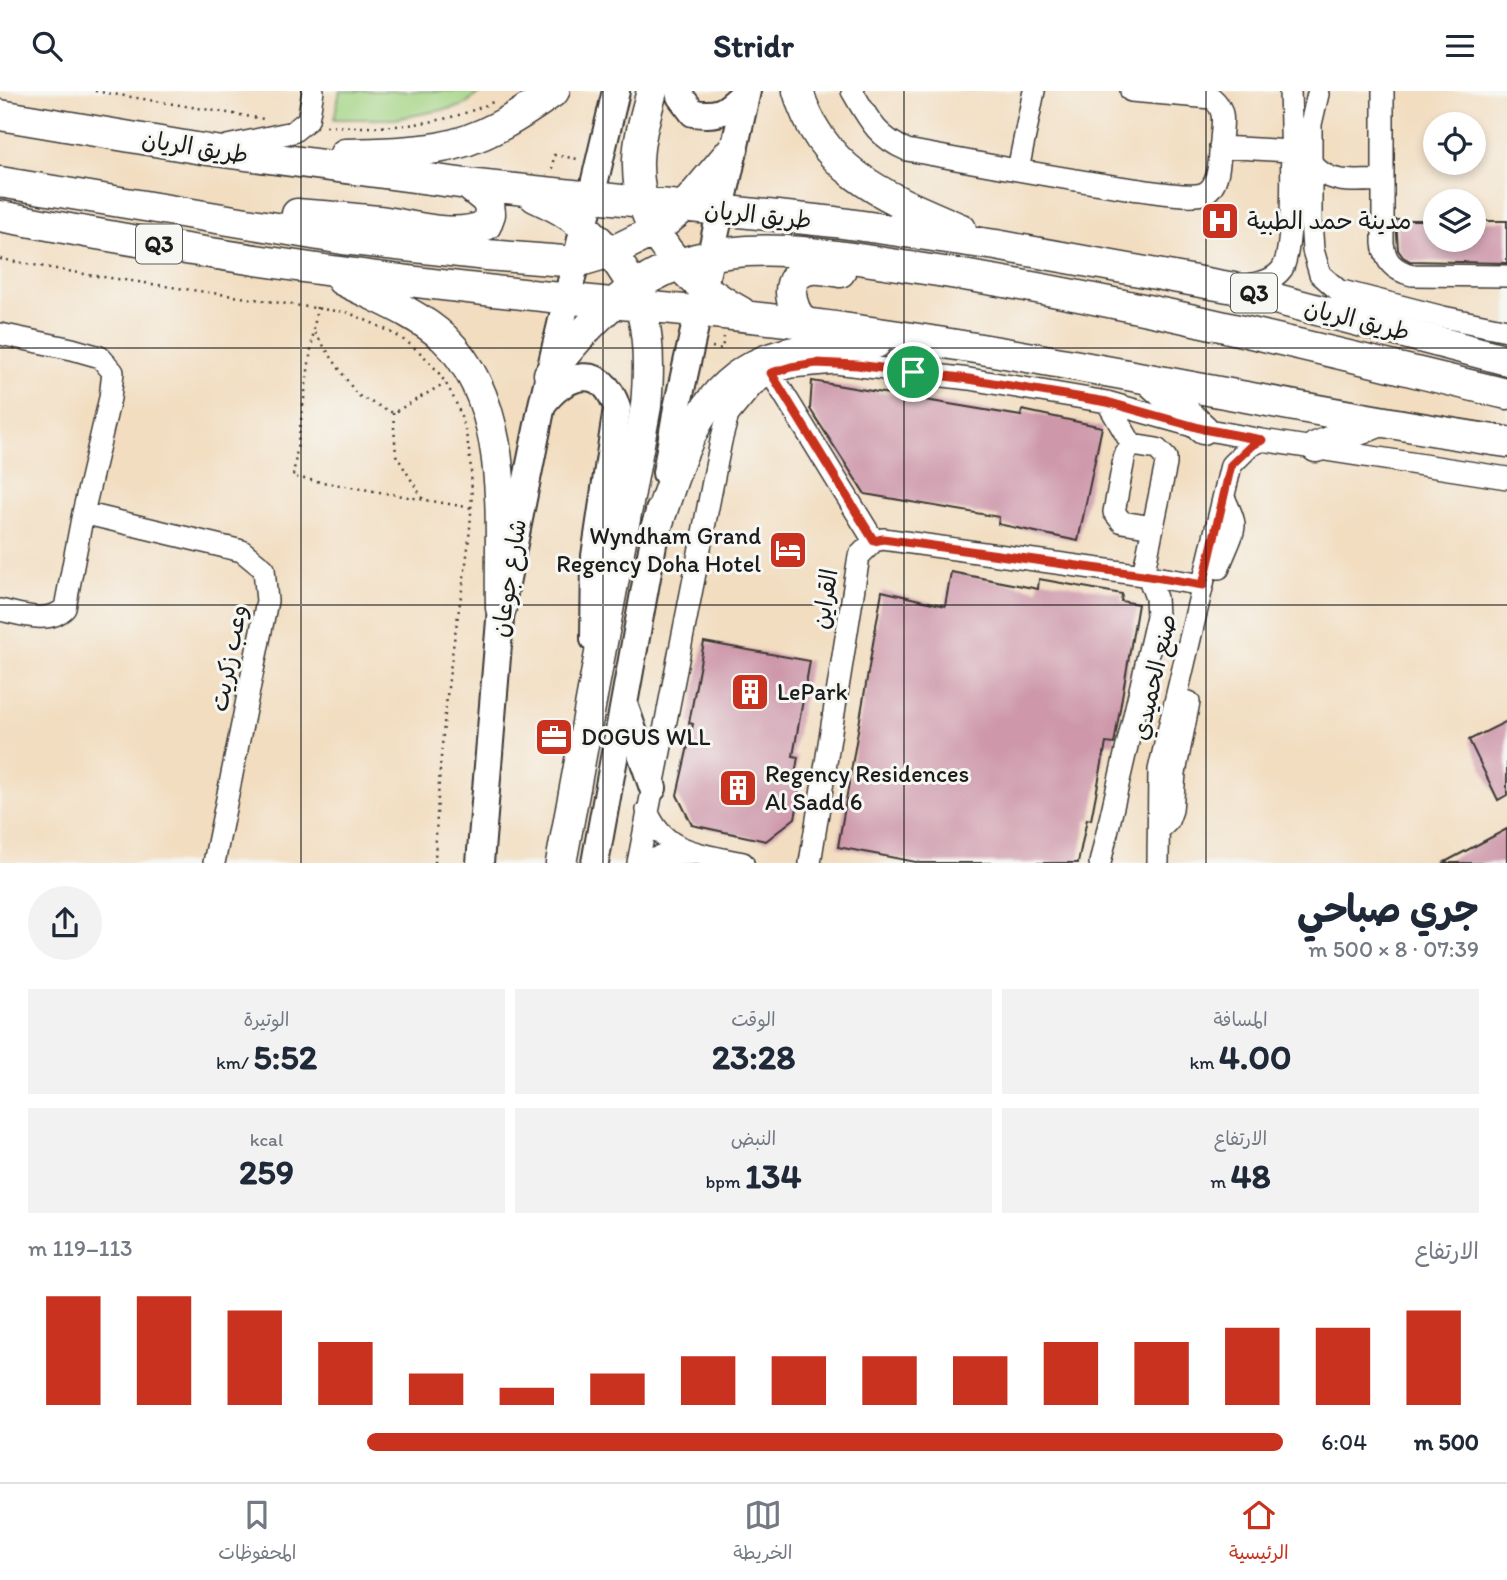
<!DOCTYPE html>
<html lang="ar">
<head>
<meta charset="utf-8">
<style>
	body { margin:0; font-family:Itim,"Playpen Sans Arabic",sans-serif; background:#f2f2f3; color:#1f2937; direction:rtl; height:100vh; display:flex; flex-direction:column; font-size:26px; white-space:nowrap }
	* { box-sizing:border-box; margin:0 }
	p { font-size:23px; color:#747a83 }
	.icon { flex:none; width:38px; height:38px; fill:none; stroke:currentColor; stroke-width:2; stroke-linecap:round; stroke-linejoin:round }
	.map { position:relative; height:772px; overflow:hidden; direction:ltr }
	.sheet { display:flex; flex-direction:column; background:#fff; flex:1 }
	.sheet>* { flex:none }
	.fabs { position:absolute; left:1423px; top:21px; display:grid; gap:14px }
	.fabs a { display:grid; place-items:center; width:63px; height:63px; border-radius:50%; background:#fff; box-shadow:0 4px 10px #0003; font-size:35px }
	.pin { position:absolute; display:grid; place-items:center; width:60px; height:60px; color:#fff; margin:-30px; border:4px solid #fff; border-radius:50%; box-shadow:0 2px 7px #0007 }
	.round { display:grid; place-items:center; flex:none; width:74px; height:74px; border-radius:37px; background:#f2f2f3 }
	.headline { display:flex; align-items:center; justify-content:space-between; height:119px; padding:0 28px }
	h1 { font-size:38px; font-weight:700; line-height:52px }
	.figures { display:grid; grid-template-columns:repeat(3,1fr); gap:10px; height:119px; padding:7px 28px }
	.figures div { display:grid; align-content:center; border-radius:0px; background:#f2f2f3; text-align:center }
	.figures b { font-size:35px; font-weight:700 }
	.figures small { font-size:19px; font-weight:400 }
	.figures p { font-size:19px }
	.chart { height:196px; padding:14px 28px }
	.chart p { display:flex; justify-content:space-between }
	.chart svg { width:100%; height:126px; margin-top:7px; stroke:#c8321e; stroke-width:6 }
	ul { padding:0 28px; list-style:none; font-size:23px }
	li { display:grid; grid-template-columns:112px 84px 1fr; align-items:center; height:52px }
	li i { height:18px; border-radius:9px; background:#c8321e }
	header { display:flex; justify-content:space-between; align-items:center; height:91px; padding:0 28px; background:#fff; font-size:32px; font-weight:700 }
	.dock { display:flex; justify-content:space-around; align-items:center; height:98px; border-top:2px solid #e0e1e3; background:#fff; font-size:19px; color:#747a83 }
	.dock a { display:grid; justify-items:center; gap:4px }
	.dock .current { color:#c8321e }
	.map>svg:first-child { display:block }
	.green { fill:#a2d382; stroke:#5f784f; stroke-width:2 }
	.building { fill:#ce98aa }
	.lines { fill:none; stroke-linecap:round; stroke-linejoin:round }
	.minor-casing { stroke:#3c3935; stroke-width:24 }
	.major-casing { stroke:#3c3935; stroke-width:30 }
	.highway-casing { stroke:#3c3935; stroke-width:33 }
	.path { stroke:#3c3935; stroke-width:2.5; stroke-dasharray:2 5; stroke-linecap:butt }
	.minor { stroke:#fff; stroke-width:21 }
	.major { stroke:#fff; stroke-width:26 }
	.highway { stroke:#fff; stroke-width:30 }
	.route-casing { stroke:#fff; stroke-width:14 }
	.route { stroke:#c8321e; stroke-width:9 }
	.grid { fill:none; stroke:#1c1c1c; stroke-width:2; stroke-opacity:0.55 }
	.labels { text-anchor:middle; stroke-width:6; stroke-linejoin:round; paint-order:stroke }
	.shield { fill:#f6f6f2; stroke:#5d5d5c; stroke-width:2 }
	.shield-label { font-size:23px; font-weight:bold; fill:#1c1c1c }
	.street-label { font-size:24px; fill:#1c1c1c; stroke:#f6f6f2 }
	.poi-label { font-size:24px; fill:#1c1c1c; stroke:#f6f6f2; text-anchor:start }
</style>
</head>
<body>
<header><svg class="icon" aria-label="menu" viewBox="0 0 24 24"><path d="M4 6h16M4 12h16M4 18h16"/></svg>Stridr<svg class="icon" aria-label="search" viewBox="0 0 24 24"><circle cx="10" cy="10" r="6"/><path d="M15 15l6 6"/></svg></header>
<div class="map">
<svg width="1507" height="772" viewBox="0 0 1507 772">
	<rect width="100%" height="100%" fill="#f6f6f2"/>
	<filter id="ink" filterUnits="userSpaceOnUse"><feTurbulence type="fractalNoise" baseFrequency=".0143" numOctaves="2"/><feDisplacementMap in="SourceGraphic" scale="14" xChannelSelector="R" yChannelSelector="G"/><feConvolveMatrix kernelMatrix="1 2 1 2 8 2 1 2 1" color-interpolation-filters="sRGB"/></filter>
	<filter id="wash" filterUnits="userSpaceOnUse"><feTurbulence type="fractalNoise" baseFrequency=".00686" numOctaves="4" result="noise"/><feDisplacementMap in="SourceGraphic" scale="28" xChannelSelector="R" yChannelSelector="G"/><feGaussianBlur stdDeviation="1.57" result="paint"/><feColorMatrix in="noise" values="0 0 0 0 0 0 0 0 0 0 0 0 0 0 0 0 0 1.4 0 .05"/><feComposite in="paint" operator="in"/></filter>
	<g filter="url(#wash)">
		<rect width="100%" height="100%" fill="#f2ddc0"/>
		<path class="green" d="M 340,0 L 481,0 L 463,15 L 395,28 L 334,28 Z"/>
		<g id="blocks">
			<path class="building" d="M 1396,129 L 1435,129 L 1435,149 L 1474,149 L 1474,130 L 1507,130 L 1507,172 L 1410,170 L 1403,166 L 1398,159 Z
				M 812,290 L 1021,325 L 1022,319 L 1102,336 L 1078,450 L 998,433 L 999,426 L 865,403 L 810,318 Z
				M 951,481 L 1038,498 L 1039,488 L 1122,503 L 1121,510 L 1138,513 L 1114,653 L 1106,652 L 1091,729 L 1087,728 L 1078,772 L 921,772 L 838,756 L 882,500 L 945,515 Z
				M 704,551 L 810,570 L 793,665 L 798,666 L 794,690 L 800,703 L 795,727 L 766,750 L 692,734 L 677,704 L 693,633 L 689,632 Z
				M 1507,630 L 1507,704 L 1498,709 L 1469,649 Z
				M 1507,738 L 1507,772 L 1443,772 Z"/>
		</g>
	</g>
	<g filter="url(#ink)">
		<use href="#blocks" fill-opacity="0" stroke="#3c3935" stroke-width="2"/>
		<g class="lines">
			<defs>
				<path id="minor" d="M 852,0 C 868,27 876,46 907,59 C 982,73 1057,87 1133,98 C 1148,100 1189,107 1202,103 C 1221,97 1219,66 1221,50 C 1222,32 1227,20 1212,7 L 1131,0
					M 1383,0 L 1383,152 C 1385,170 1393,179 1412,184 L 1507,185
					M 1318,3 L 1311,33 L 1311,129 L 1313,159 L 1320,183 L 1338,199 L 1443,226 L 1507,239
					M 227,55 L 293,41 L 308,29 L 313,0
					M 1220,56 L 1291,60
					M 1311,71 C 1328,95 1356,90 1383,89
					M 1018,79 L 1034,0
					M 1237,196 C 1252,193 1272,192 1282,178 C 1296,156 1291,32 1290,0
					M 0,243 L 72,258 L 100,266 L 113,281 L 110,307 L 83,422 L 65,517 C 49,534 20,523 0,519
					M 771,282 L 874,450
					M 1107,311 L 1132,354
					M 83,422 L 242,460 L 264,478 L 267,510 L 214,772
					M 1219,477 C 1222,465 1235,443 1234,433 C 1233,424 1227,414 1224,406
					M 1143,484 L 1166,373 L 1166,367 L 1157,358 L 1132,354 L 1125,363 L 1114,421 L 1122,431 L 1153,436
					M 647,719 C 663,763 703,763 743,772
					M 1160,738 L 1168,730 L 1172,719 L 1175,682 L 1189,611
					M 638,772 L 721,350 L 728,324 L 753,294 L 771,282 L 791,276 L 835,272 L 969,288 L 1107,311 L 1203,338 L 1262,349 L 1507,387
					M 649,772 L 662,764 L 691,763
					M 810,772 L 859,465 L 874,450 L 883,448 L 1143,484 L 1203,494
					M 1100,772 L 1157,525 L 1156,507 L 1148,485
					M 1158,772 L 1159,679 L 1231,374 L 1250,355 L 1262,349"/>
				<path id="major" d="M 679,0 L 680,5 L 693,22 C 723,26 726,19 747,0
					M 542,314 C 565,282 603,271 617,317 L 595,465 L 594,548
					M 666,382 L 677,317 L 747,0
					M 625,616 L 653,697
					M 480,772 L 501,517 L 542,314 L 616,0
					M 595,772 L 659,420"/>
				<path id="highway" d="M 652,0 C 646,23 639,45 638,69 C 636,139 684,190 741,221
					M 798,0 C 822,83 889,107 961,138
					M 0,24 L 208,59 L 467,93 L 835,131 L 996,154 L 1234,197 L 1507,269
					M 345,63 C 375,62 407,62 437,57 C 481,50 518,26 554,0
					M 0,91 L 343,148 L 487,164 L 577,171 L 611,161 L 654,140 L 684,116 L 733,58
					M 535,106 C 545,111 555,115 564,121 C 576,128 587,138 597,148 C 648,197 652,248 646,315 L 561,772
					M 297,123 C 324,125 352,127 379,130 C 412,134 455,149 486,134 L 490,123 L 489,111 L 467,93
					M 0,125 C 160,156 322,181 485,199 C 606,213 729,221 850,238 C 1070,268 1287,318 1507,351
					M 342,189 C 375,206 416,221 444,247 C 513,314 499,429 501,517
					M 804,232 C 790,216 781,184 811,178 C 821,177 830,179 840,181
					M 549,283 C 588,232 631,186 696,168 C 765,149 841,166 911,176 C 1112,205 1310,256 1507,303
					M 1148,288 L 1203,338
					M 1316,356 L 1376,332
					M 655,440 C 682,365 697,285 785,263 C 814,256 846,255 876,252"/>
			</defs>
			<use href="#minor" class="minor-casing"/>
			<use href="#major" class="major-casing"/>
			<use href="#highway" class="highway-casing"/>
			<path class="path" d="M 95,0 L 264,28
				M 326,35 C 386,38 442,36 497,9
				M 552,78 L 554,64 L 578,68
				M 0,168 L 90,184 L 349,222 C 370,231 392,240 411,254 C 505,327 465,465 452,564 C 443,633 437,702 435,772
				M 317,216 L 293,386 L 472,417
				M 315,242 L 357,304 L 393,322 L 445,292
				M 712,256 L 722,258 L 724,246
				M 393,322 L 396,364 L 423,408"/>
			<use href="#minor" class="minor"/>
			<use href="#major" class="major"/>
			<use href="#highway" class="highway"/>
		</g>
	</g>
	<g class="lines" filter="url(#ink)">
		<defs>
			<path id="route" d="M 816,272 L 857,274 L 969,288 L 1107,311 L 1203,338 L 1262,349 L 1251,355 L 1231,374 L 1203,494 L 1143,484 L 883,448 L 874,450 L 771,282 L 791,276 Z"/>
		</defs>
		<use href="#route" class="route-casing"/>
		<use href="#route" class="route"/>
	</g>
	<path class="grid" d="M 301,0 L 301,772M 603,0 L 603,772M 904,0 L 904,772M 1206,0 L 1206,772M 0,257 L 1507,257M 0,514 L 1507,514"/>
	<defs>
		<symbol id="hospital-square" viewBox="-11 -11 22 22"><rect x="-9" y="-9" width="18" height="18" rx="4" fill="#c8321e" stroke="#f6f6f2"/><path d="M-5-5h3v3.5h4V-5h3V5h-3V1.5h-4V5h-3Z" fill="#fff"/></symbol>
		<symbol id="hotel-square" viewBox="-11 -11 22 22"><rect x="-9" y="-9" width="18" height="18" rx="4" fill="#c8321e" stroke="#f6f6f2"/><path d="M-6-4.5h1.5V1H6V5H4.5V3h-9V5H-6ZM-4 0a1.8 1.8 0 1 1 3.6 0ZM.5 0V-2.5h3Q6-2.5 6 0Z" fill="#fff"/></symbol>
		<symbol id="building-square" viewBox="-11 -11 22 22"><rect x="-9" y="-9" width="18" height="18" rx="4" fill="#c8321e" stroke="#f6f6f2"/><path d="M-4-6H4V6H1V3H-1V6H-4ZM-2.5-4.3h1.7v1.8h-1.7ZM.8-4.3h1.7v1.8H.8ZM-2.5-1h1.7V.8h-1.7ZM.8-1h1.7V.8H.8Z" fill="#fff"/></symbol>
		<symbol id="office-square" viewBox="-11 -11 22 22"><rect x="-9" y="-9" width="18" height="18" rx="4" fill="#c8321e" stroke="#f6f6f2"/><path d="M-6-3h4V-5.5h4V-3h4V5H-6ZM-1-4.5V-3h2v-1.5ZM-6 0V1H6V0Z" fill="#fff"/></symbol>
	</defs>
	<g fill-rule="evenodd">
		<use href="#hospital-square" x="1198" y="108" width="44" height="44"/>
		<use href="#hotel-square" x="766" y="437" width="44" height="44"/>
		<use href="#building-square" x="728" y="579" width="44" height="44"/>
		<use href="#office-square" x="532" y="624" width="44" height="44"/>
		<use href="#building-square" x="716" y="675" width="44" height="44"/>
	</g>
	<g class="labels">
		<g class="shield">
			<rect x="136" y="133.5" width="46" height="39" rx="5"/>
			<rect x="1231" y="182.5" width="46" height="39" rx="5"/>
		</g>
		<g class="shield-label">
			<text x="159" y="161">Q3</text>
			<text x="1254" y="210">Q3</text>
		</g>
		<g class="street-label">
			<text transform="translate(195 56) rotate(9)" y="8">طريق الريان</text>
			<text transform="translate(758 124) rotate(6)" y="8">طريق الريان</text>
			<text transform="translate(1357 229) rotate(14)" y="8">طريق الريان</text>
			<text transform="translate(509 487) rotate(-81)" y="8">شارع جوعان</text>
			<text transform="translate(825 508) rotate(-81)" y="8">القراين</text>
			<text transform="translate(229 567) rotate(-79)" y="8">وعب زكريت</text>
			<text transform="translate(1154 586) rotate(-77)" y="8">صنع الحميدي</text>
		</g>
		<g class="poi-label">
			<text x="1247" y="138">مدينة حمد الطبية</text>
			<text x="761" y="453" text-anchor="end">Wyndham Grand<tspan x="761" dy="28">Regency Doha Hotel</tspan></text>
			<text x="777" y="609">LePark</text>
			<text x="581" y="654">DOGUS WLL</text>
			<text x="765" y="691">Regency Residences<tspan x="765" dy="28">Al Sadd 6</tspan></text>
		</g>
	</g>
</svg>
<div class="fabs">
<a><svg class="icon" aria-label="locate" viewBox="0 0 24 24"><circle cx="12" cy="12" r="6"/><path d="M12 2v4M12 18v4M2 12h4M18 12h4"/></svg></a>
<a><svg class="icon" aria-label="layers" viewBox="0 0 24 24"><path d="M12 4l9 5-9 5-9-5zM3 14l9 5 9-5"/></svg></a>
</div>
<div class="pin" style="left:913px;top:281px;background:#1e9e55"><svg class="icon" aria-label="arrive" viewBox="0 0 24 24"><path d="M6 21V4h12l-3 4 3 4H6"/></svg></div>
</div>
<section class="sheet">
<div class="headline"><div><h1>جري صباحي</h1><p>07:39 · 8 × 500 m</p></div><a class="round"><svg class="icon" aria-label="share" viewBox="0 0 24 24"><path d="M12 15V3M7 8l5-5 5 5M5 13v7h14v-7"/></svg></a></div>
<div class="figures">
<div><p>المسافة</p><b>4.00<small> km</small></b></div>
<div><p>الوقت</p><b>23:28</b></div>
<div><p>الوتيرة</p><b>5:52<small> /km</small></b></div>
</div>
<div class="figures">
<div><p>الارتفاع</p><b>48<small> m</small></b></div>
<div><p>النبض</p><b>134<small> bpm</small></b></div>
<div><p>kcal</p><b>259</b></div>
</div>
<div class="chart"><p><span>الارتفاع</span>113–119 m</p>
<svg viewBox="0 0 160 44" preserveAspectRatio="none"><path d="M5 44V6M15 44V6M25 44V11M35 44V22M45 44V33M55 44V38M65 44V33M75 44V27M85 44V27M95 44V27M105 44V27M115 44V22M125 44V22M135 44V17M145 44V17M155 44V11"/></svg>
</div>
<ul>
<li><b>500 m</b>6:04<i style="width:73%"></i></li>
</ul>
</section>
<nav class="dock">
<a class="current"><svg class="icon" aria-label="home" viewBox="0 0 24 24"><path d="M3 11l9-7 9 7M6 9v11h12V9"/></svg>الرئيسية</a>
<a><svg class="icon" aria-label="map" viewBox="0 0 24 24"><path d="M3 6l6-2 6 2 6-2v14l-6 2-6-2-6 2zM9 4v14M15 6v14"/></svg>الخريطة</a>
<a><svg class="icon" aria-label="saved" viewBox="0 0 24 24"><path d="M7 4h10v16l-5-4-5 4z"/></svg>المحفوظات</a>
</nav>
</body>
</html>
